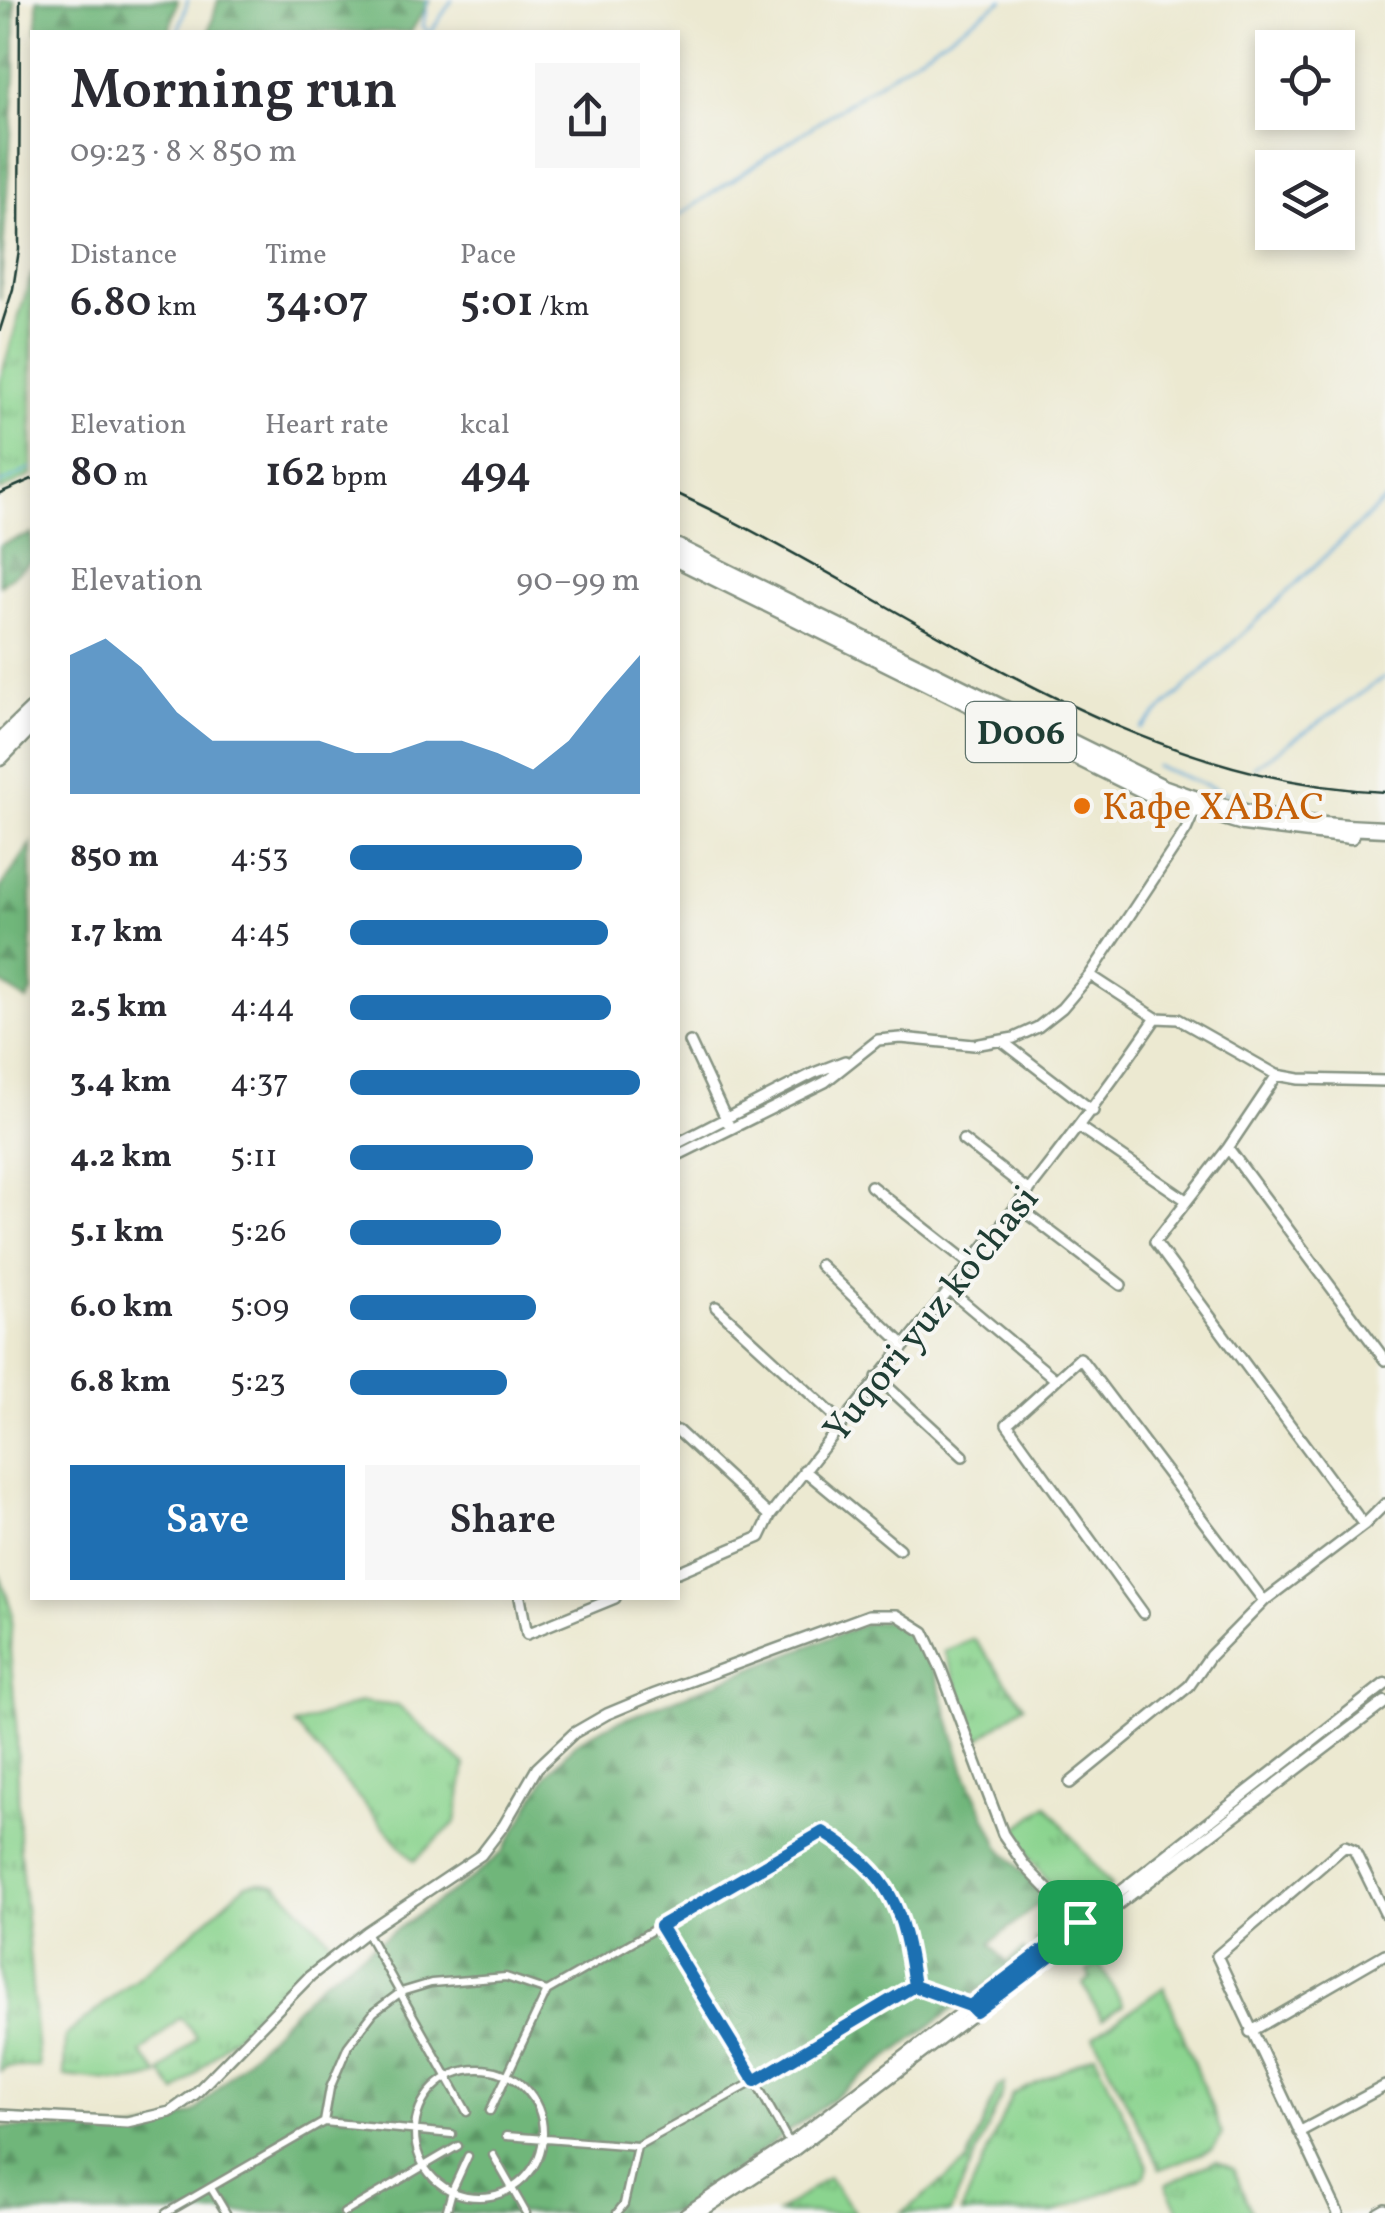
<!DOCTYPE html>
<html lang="en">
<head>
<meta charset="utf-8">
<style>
	body { margin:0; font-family:Vollkorn,serif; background:#f7f7f7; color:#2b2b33; height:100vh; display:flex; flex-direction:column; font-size:38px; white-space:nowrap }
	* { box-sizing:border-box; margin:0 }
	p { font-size:32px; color:#7c7c81 }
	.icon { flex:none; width:55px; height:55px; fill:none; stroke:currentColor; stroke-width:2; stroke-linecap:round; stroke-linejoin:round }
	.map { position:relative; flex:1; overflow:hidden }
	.details { position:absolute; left:30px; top:30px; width:650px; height:1570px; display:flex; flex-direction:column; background:#fff; border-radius:0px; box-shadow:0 5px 15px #0003 }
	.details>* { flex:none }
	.buttons { position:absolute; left:1255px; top:30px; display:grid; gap:20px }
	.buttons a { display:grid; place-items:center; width:100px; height:100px; border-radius:0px; background:#fff; box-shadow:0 5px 15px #0003; font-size:50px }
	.pin { position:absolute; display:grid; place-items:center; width:85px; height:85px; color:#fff; margin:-42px; border-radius:20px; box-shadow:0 5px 15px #0006 }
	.round { display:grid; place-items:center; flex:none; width:105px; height:105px; border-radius:0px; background:#f7f7f7 }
	.summary { display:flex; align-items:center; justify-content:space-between; height:170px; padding:0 40px }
	h1 { font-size:55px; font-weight:600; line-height:75px }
	.stats { display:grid; grid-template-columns:repeat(3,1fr); gap:15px; height:170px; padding:10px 40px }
	.stats div { display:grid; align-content:center }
	.stats b { font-size:42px; font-weight:600 }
	.stats small { font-size:28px; font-weight:400 }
	.stats p { font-size:28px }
	.chart { height:280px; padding:20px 40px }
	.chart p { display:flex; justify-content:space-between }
	.chart svg { width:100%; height:180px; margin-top:10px; fill:#1f6fb2; opacity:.7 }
	.cta { display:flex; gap:20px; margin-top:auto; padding:20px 40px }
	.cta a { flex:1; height:115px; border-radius:0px; background:#1f6fb2; color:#fff; font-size:40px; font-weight:600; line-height:115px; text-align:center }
	.cta a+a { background:#f7f7f7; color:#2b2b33 }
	ul { padding:0 40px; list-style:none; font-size:32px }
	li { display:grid; grid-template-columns:160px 120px 1fr; align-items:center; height:75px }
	li i { height:25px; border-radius:12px; background:#1f6fb2 }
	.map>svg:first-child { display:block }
	.grass { fill:url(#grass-tufts); stroke:#558862; stroke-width:2.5 }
	.forest { fill:url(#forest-firs); stroke:#487a57; stroke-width:2.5 }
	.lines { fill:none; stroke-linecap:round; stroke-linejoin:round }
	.stream { stroke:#60a8d7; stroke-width:2.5 }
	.pedestrian-casing { stroke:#869382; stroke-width:11 }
	.minor-casing { stroke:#869382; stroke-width:14 }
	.tertiary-casing { stroke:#869382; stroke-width:15 }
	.primary-casing { stroke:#869382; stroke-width:19 }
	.pedestrian { stroke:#fff; stroke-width:6 }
	.minor { stroke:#fff; stroke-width:9 }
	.tertiary { stroke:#fff; stroke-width:10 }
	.primary { stroke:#fff; stroke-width:14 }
	.rail { stroke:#1f3d34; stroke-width:2.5 }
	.route-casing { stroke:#fff; stroke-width:20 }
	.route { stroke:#1f6fb2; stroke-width:12 }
	.food-dot { fill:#e8710a; stroke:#f6f6f2; stroke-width:4 }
	.labels { text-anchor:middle; stroke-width:8; stroke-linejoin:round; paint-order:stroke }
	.shield { fill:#f6f6f2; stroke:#60746d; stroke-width:2.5 }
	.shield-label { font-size:35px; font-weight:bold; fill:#1f3d34 }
	.food-label { font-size:38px; fill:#c56008; stroke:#f6f6f2; text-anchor:start }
	.street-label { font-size:38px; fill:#1f3d34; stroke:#f6f6f2 }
</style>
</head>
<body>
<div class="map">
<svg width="1385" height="2213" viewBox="0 0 1385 2213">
	<defs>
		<pattern id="grass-tufts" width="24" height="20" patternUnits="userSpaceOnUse" patternTransform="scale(2.5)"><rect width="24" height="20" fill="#8bd48f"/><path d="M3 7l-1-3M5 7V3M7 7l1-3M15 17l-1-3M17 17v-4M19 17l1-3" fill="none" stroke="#71ad76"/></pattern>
		<pattern id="forest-firs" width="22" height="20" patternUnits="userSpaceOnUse" patternTransform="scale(2.5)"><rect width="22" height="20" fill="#70b67a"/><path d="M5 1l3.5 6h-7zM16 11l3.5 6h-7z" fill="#5b9565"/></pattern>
	</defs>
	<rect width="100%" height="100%" fill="#f6f6f2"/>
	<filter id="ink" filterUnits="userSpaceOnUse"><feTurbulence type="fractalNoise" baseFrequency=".01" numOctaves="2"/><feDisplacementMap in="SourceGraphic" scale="20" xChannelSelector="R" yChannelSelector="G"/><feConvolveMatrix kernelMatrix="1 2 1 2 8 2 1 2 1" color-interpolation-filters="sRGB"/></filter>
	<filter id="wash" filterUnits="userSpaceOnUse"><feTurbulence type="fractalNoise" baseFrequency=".0048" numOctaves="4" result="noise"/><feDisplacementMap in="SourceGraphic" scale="40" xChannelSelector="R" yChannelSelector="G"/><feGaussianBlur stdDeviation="2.25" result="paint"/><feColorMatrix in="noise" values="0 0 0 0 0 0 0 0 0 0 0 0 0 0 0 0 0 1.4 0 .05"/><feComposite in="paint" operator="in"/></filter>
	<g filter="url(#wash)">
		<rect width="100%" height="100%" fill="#ece9d1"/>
		<path class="grass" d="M 32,273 L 32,475 L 0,491 L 0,380 Z
			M 0,1574 L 12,1612 L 10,1650 L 17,1734 L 19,1840 L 39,2067 L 6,2067 L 0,2071 Z
			M 974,1639 L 1024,1705 L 978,1740 L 944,1651 Z
			M 361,1702 L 398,1706 L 465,1765 L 456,1822 L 414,1861 L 295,1725 Z
			M 1047,1805 L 1111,1886 L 1084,1911 L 1076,1900 L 1054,1890 L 1012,1832 Z
			M 258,1882 L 277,1885 L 333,1943 L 303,1968 L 176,2093 L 161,2072 L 197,2037 L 180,2017 L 141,2053 L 159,2075 C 132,2088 93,2078 64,2076 L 65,2036 L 180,1943 L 247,1884 Z
			M 1100,1964 L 1123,2005 L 1102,2019 L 1083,1984 L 1091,1978 L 1087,1971 Z
			M 1164,1987 L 1222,2134 L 1213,2149 L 1160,2169 L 1094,2036 Z
			M 1095,2054 L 1148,2166 L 1145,2176 L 1053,2213 L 961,2213 L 1012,2095 Z
			M 1004,2084 L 1002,2095 L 950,2213 L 902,2213 L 967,2162 L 998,2087 Z
			M 1216,2161 L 1233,2169 L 1252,2213 L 1180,2213 L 1166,2184 Z
			M 828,2177 L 855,2213 L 778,2213 Z"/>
		<path class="forest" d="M 0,0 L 15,0 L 15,76 L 0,300 Z
			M 37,0 L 178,0 L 169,32 L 37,32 Z
			M 218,0 L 430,0 L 411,32 L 209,32 Z
			M 32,534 L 32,561 L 0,585 L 0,545 Z
			M 31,844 L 32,992 L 27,1001 L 0,982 L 0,889 Z
			M 890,1620 L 912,1632 L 936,1674 L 964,1769 L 999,1846 L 1068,1923 L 1039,1946 L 1035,1941 L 1056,1924 L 1039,1904 L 990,1943 L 1006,1963 L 1024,1950 L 1027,1954 L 711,2189 L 675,2213 L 0,2213 L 0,2127 L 129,2132 L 161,2127 L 194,2113 L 322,1981 L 473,1877 L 503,1852 L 547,1775 L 576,1742 L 609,1725 L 867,1623 Z"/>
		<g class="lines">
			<path class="stream" d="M 178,32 L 188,0
				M 428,32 L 423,26 L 428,0
				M 431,32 L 452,0
				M 678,216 L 1003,0
				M 0,484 L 32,468
				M 1141,729 L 1385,500
				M 1156,766 L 1239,798 L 1242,790
				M 1254,767 L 1385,677"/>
		</g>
	</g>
	<g filter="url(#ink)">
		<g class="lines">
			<defs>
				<path id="pedestrian" d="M 660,1926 L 755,2081 L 791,2146
					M 366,1932 L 467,2112
					M415 2133a64 64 0 1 1 128 0a64 64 0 1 1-128 0Z
					M 490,2111 L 547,1991 L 823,1832 C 893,1874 904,1908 913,1986
					M 324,2122 L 330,2088 L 348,2046 L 374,2012 L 401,1992 L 431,1983 L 506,1977 L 547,1991
					M 506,2136 L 637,2146 L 755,2081 L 913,1986 L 972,2008
					M 493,2155 L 526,2213
					M 211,2188 L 226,2213
					M 166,2213 L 324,2122 L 452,2134
					M 344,2213 L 458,2146
					M 446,2213 L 452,2191 L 468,2156
					M 617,2213 L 624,2204 L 637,2146"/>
				<path id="minor" d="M 1090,975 L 1156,1018 L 1178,1019 L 1277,1075 L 1299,1079 L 1385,1081
					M 1002,1041 L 1093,1111
					M 690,1042 L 728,1123
					M 1277,1075 L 1228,1148 L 1155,1242 L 1364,1525
					M 1079,1127 L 1186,1200
					M 963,1140 L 1029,1191
					M 678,1143 L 814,1073 L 845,1061
					M 1228,1148 L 1385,1360
					M 678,1155 L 825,1082 L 878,1040 L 901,1038 L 974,1045 L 1014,1038 L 1038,1027 L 1062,1008 L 1090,975 L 1186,830 L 1196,807
					M 871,1186 L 969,1263
					M 1017,1206 L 1121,1285
					M 820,1265 L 903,1344
					M 949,1290 L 1055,1379
					M 716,1307 L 842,1423
					M 877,1377 L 963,1456
					M 678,1431 L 770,1516
					M 804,1470 L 899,1549
					M 678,1572 L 760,1537 L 770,1516 C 897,1349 1037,1192 1156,1018
					M 520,1598 L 527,1634 L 615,1598
					M 1143,1613 L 1007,1424 L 1080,1358 L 1264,1601
					M 1070,1783 L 1189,1686 L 1210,1656 L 1264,1601 L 1364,1525 L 1385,1504
					M 1250,2032 L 1385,1954
					M 0,2115 L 127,2122 L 170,2112 L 195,2094 L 310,1976 L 366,1932 L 481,1855 L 504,1825 L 537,1768 L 574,1733 L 607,1714 L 655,1694 L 869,1615 L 897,1615 L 924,1632 L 941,1669 L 1003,1834 L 1025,1866 L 1086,1929
					M 1299,2132 L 1385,2086
					M 685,2213 L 790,2143 L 1130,1884
					M 700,2213 L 794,2151 L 1136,1891
					M 1338,2213 L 1217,1956 L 1345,1846 L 1354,1850 L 1385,1913
					M 1378,2213 L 1385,2209"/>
				<path id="tertiary" d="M 1385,1684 L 1130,1884 L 1136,1891 L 1385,1702"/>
				<path id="primary" d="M 678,547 L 1163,787 C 1233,814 1309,827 1385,829
					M 678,560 L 1157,797 L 1243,823 L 1351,836
					M 0,741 L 32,710
					M 0,758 L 32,725"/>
			</defs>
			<use href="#pedestrian" class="pedestrian-casing"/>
			<use href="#minor" class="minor-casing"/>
			<use href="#tertiary" class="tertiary-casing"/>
			<use href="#primary" class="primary-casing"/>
			<use href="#pedestrian" class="pedestrian"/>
			<use href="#minor" class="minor"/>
			<use href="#tertiary" class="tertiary"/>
			<use href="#primary" class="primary"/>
			<path class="rail" d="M 0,330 L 13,289 L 19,250 L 20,0
				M 0,493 L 32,479
				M 678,494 C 909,602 1119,780 1385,792"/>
		</g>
	</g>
	<g class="lines" filter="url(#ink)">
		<defs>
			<path id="route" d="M 1080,1922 L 970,2006 L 914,1986 L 755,2081 L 660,1926 L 823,1832 C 892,1875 903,1908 914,1986 L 970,2006 L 976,2012 L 1086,1929 L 1080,1922"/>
		</defs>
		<use href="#route" class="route-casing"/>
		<use href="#route" class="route"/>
	</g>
	<circle class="food-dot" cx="1082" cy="806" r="10"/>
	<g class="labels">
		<rect class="shield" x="966" y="702" width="110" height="60" rx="8"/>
		<g class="shield-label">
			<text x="1021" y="744">D006</text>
		</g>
		<g class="food-label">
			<text x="1102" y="819">Кафе ХАВАС</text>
		</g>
		<g class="street-label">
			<text transform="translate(930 1313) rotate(-51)" y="13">Yuqori yuz ko'chasi</text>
		</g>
	</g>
</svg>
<div class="buttons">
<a><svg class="icon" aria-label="locate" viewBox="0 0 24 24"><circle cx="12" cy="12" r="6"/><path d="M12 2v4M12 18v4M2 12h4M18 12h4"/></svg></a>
<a><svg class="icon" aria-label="layers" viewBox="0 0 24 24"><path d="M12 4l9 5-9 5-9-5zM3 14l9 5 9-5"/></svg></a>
</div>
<div class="pin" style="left:1080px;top:1922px;background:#1e9e55"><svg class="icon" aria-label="arrive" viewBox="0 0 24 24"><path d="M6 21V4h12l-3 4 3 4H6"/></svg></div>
<section class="details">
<div class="summary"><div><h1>Morning run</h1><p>09:23 · 8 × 850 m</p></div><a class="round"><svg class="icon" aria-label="share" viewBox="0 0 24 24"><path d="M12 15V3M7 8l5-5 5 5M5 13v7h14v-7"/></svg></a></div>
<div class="stats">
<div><p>Distance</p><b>6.80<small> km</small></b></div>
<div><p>Time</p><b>34:07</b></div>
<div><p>Pace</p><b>5:01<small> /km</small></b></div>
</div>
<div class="stats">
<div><p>Elevation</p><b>80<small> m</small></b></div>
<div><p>Heart rate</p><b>162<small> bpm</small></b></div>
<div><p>kcal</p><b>494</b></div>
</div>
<div class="chart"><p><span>Elevation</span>90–99 m</p>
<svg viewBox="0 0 160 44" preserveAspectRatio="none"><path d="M0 44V10L10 6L20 13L30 24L40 31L50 31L60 31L70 31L80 34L90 34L100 31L110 31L120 34L130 38L140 31L150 20L160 10V44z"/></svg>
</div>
<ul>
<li><b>850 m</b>4:53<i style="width:80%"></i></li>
<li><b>1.7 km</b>4:45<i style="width:89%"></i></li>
<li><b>2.5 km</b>4:44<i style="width:90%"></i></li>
<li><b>3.4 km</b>4:37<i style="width:100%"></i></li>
<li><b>4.2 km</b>5:11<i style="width:63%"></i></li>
<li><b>5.1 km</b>5:26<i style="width:52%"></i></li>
<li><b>6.0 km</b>5:09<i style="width:64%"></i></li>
<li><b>6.8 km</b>5:23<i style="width:54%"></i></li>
</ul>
<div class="cta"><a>Save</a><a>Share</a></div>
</section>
</div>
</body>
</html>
